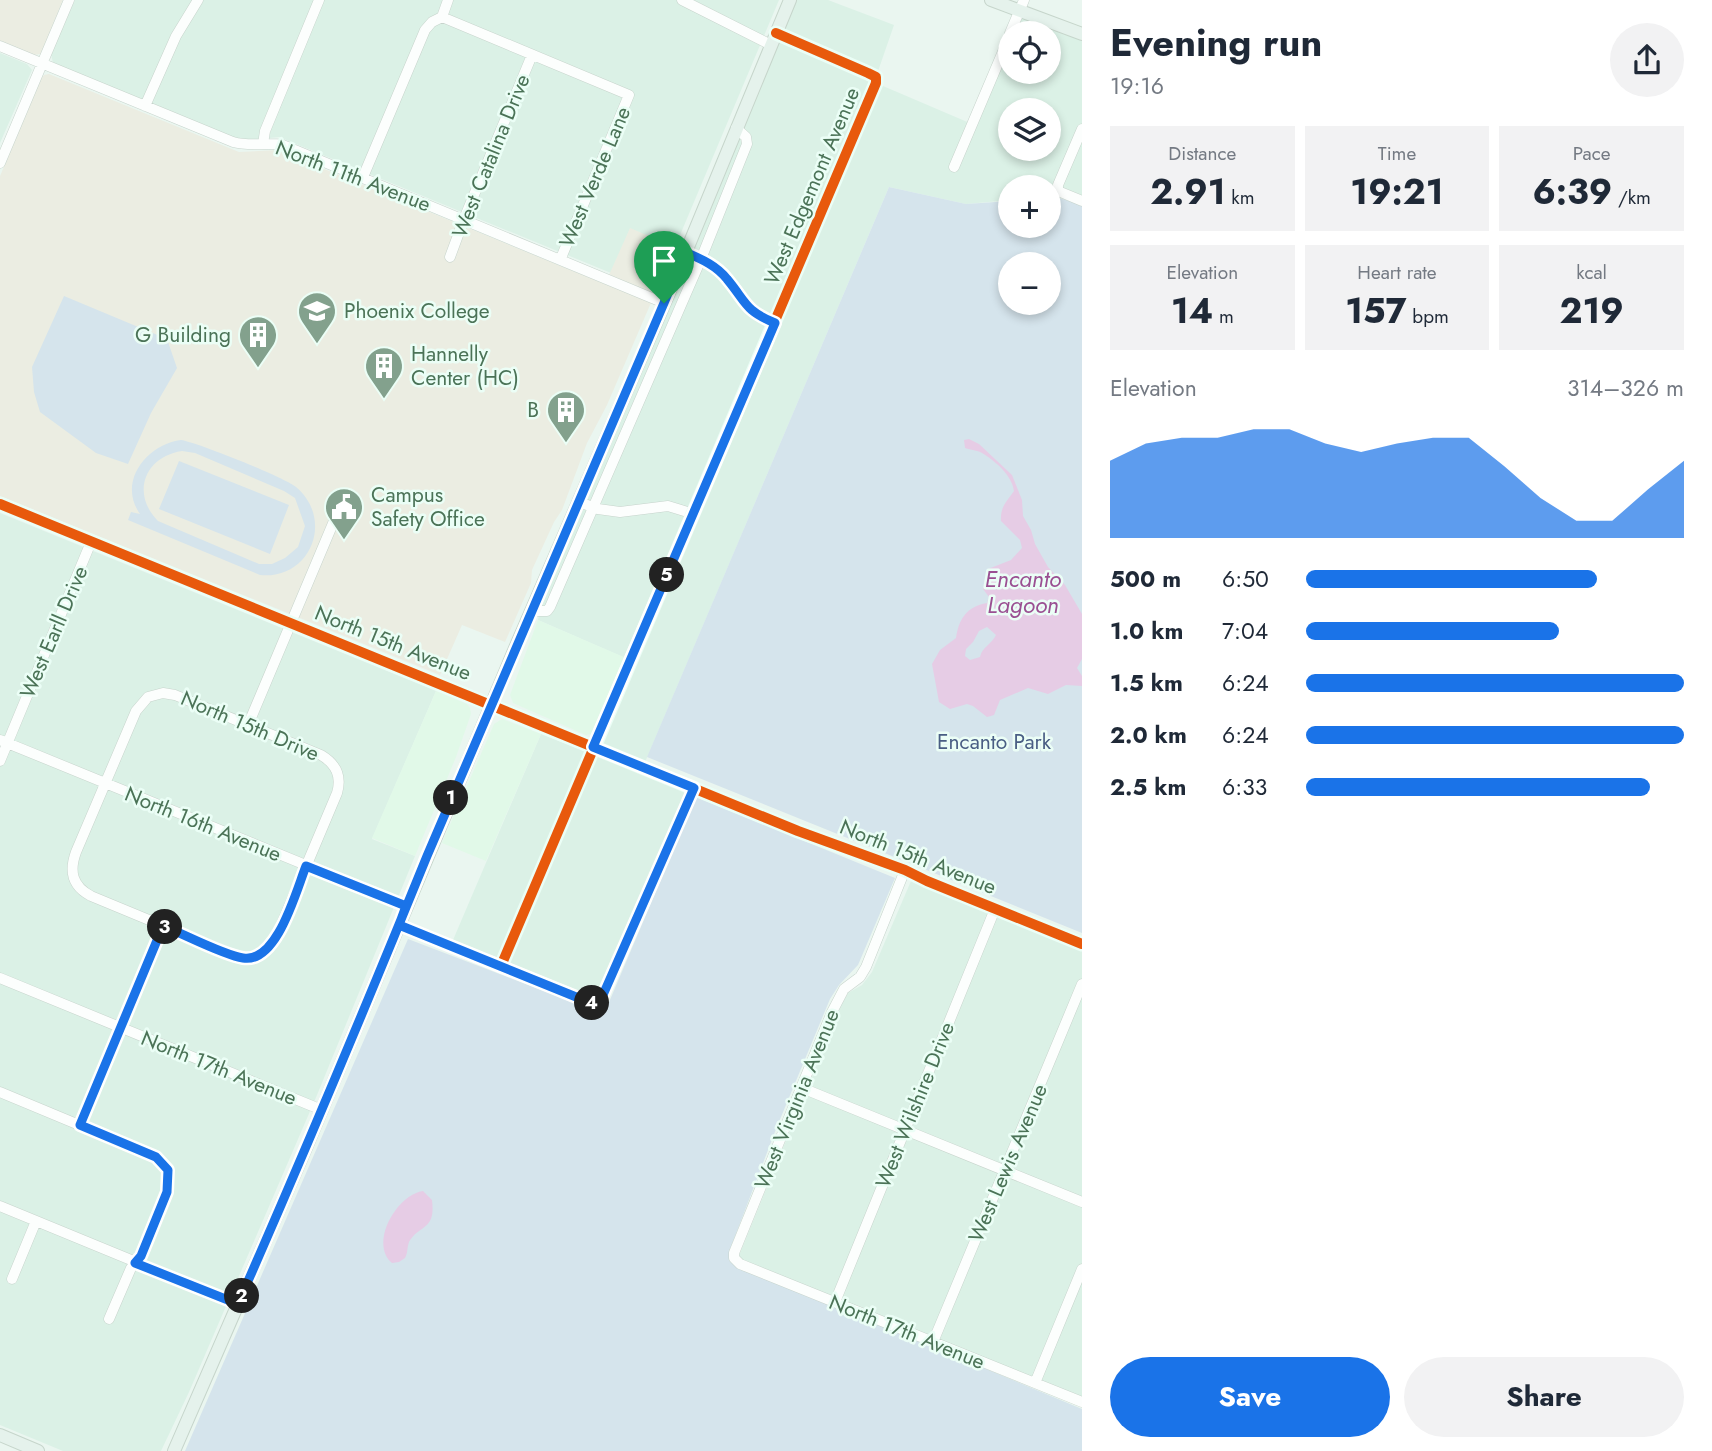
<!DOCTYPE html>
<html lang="en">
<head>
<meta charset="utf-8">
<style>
	body { margin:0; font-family:Jost,sans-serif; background:#f2f2f3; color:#1f2937; height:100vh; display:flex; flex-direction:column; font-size:26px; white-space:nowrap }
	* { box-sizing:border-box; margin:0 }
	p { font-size:23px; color:#747a83 }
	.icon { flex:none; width:38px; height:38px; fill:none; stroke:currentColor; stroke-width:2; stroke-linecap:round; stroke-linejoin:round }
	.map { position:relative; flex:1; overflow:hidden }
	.drawer { display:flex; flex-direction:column; background:#fff; width:630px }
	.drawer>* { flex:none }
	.buttons { position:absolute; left:998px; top:21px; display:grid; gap:14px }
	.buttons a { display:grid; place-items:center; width:63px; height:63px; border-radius:50%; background:#fff; box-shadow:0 4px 10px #0003; font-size:35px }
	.pin { position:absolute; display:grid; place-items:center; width:60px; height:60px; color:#fff; margin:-72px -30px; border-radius:50% 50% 50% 0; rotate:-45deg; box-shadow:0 0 7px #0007 }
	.pin .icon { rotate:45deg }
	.km { position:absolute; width:35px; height:35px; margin:-18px; border-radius:50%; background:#222; color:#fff; font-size:19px; line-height:35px; text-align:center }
	.round { display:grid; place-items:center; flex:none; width:74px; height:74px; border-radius:37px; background:#f2f2f3 }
	.headline { display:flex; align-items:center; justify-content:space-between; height:119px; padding:0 28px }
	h1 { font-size:38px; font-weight:700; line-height:52px }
	.stats { display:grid; grid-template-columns:repeat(3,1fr); gap:10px; height:119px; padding:7px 28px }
	.stats div { display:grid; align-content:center; border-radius:0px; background:#f2f2f3; text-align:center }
	.stats b { font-size:35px; font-weight:700 }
	.stats small { font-size:19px; font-weight:400 }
	.stats p { font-size:19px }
	.chart { height:196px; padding:14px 28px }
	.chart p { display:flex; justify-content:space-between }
	.chart svg { width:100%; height:126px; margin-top:7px; fill:#1a73e8; opacity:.7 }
	.button { display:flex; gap:14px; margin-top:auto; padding:14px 28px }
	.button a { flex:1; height:80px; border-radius:42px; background:#1a73e8; color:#fff; font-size:28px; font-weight:700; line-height:80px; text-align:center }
	.button a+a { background:#f2f2f3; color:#1f2937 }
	ul { padding:0 28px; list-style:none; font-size:23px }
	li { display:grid; grid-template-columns:112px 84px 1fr; align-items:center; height:52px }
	li i { height:18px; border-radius:9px; background:#1a73e8 }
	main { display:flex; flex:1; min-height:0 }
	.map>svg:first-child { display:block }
	.residential { fill:#dbf1e6; fill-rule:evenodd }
	.commercial { fill:#e1f9e8 }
	.education { fill:#ebede2 }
	.green { fill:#d5e4ec; fill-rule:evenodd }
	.water { fill:#e6cce5; fill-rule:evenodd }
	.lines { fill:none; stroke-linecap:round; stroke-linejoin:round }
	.minor-casing { stroke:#c7d4cc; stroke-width:11 }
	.major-casing { stroke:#c6d5cb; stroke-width:14 }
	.minor { stroke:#fcfefd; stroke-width:10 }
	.major { stroke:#e5f2ec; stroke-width:12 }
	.cycleway-casing { stroke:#ebfef6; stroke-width:15 }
	.cycleway { stroke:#e8590c; stroke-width:10 }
	.route-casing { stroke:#fff; stroke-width:14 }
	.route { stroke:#1a73e8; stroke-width:9 }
	.labels { text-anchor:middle; stroke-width:5; stroke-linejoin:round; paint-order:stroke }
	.street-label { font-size:21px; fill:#4b7357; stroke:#ebfef6 }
	.poi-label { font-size:21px; fill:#4b7357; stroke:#ebfef6; text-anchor:start }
	.park-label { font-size:21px; fill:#495e84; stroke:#ebfef6 }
	.water-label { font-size:23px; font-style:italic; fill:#9a4f92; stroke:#ebfef6 }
</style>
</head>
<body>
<main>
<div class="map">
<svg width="1082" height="1451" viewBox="0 0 1082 1451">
	<rect width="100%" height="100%" fill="#eaf6f0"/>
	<path class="residential" d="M 75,0 L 779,0 L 675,247 L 630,229 L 611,273 L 279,137 L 241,141 L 53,63 L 51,54 Z
		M 790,0 L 828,0 L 894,25 L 876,77 L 876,83 L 972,124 L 1010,35 L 1010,72 L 1048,72 L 1048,33 L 1010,33 L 1020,11 L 1082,34 L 1082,201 L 1058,192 L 1048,193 L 1048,187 L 1010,187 L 1010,200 L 966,204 L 889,187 L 643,767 L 593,747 L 625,658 L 538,620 L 548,574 ZM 1010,110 L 1048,110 L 1048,149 L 1010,149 Z
		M 0,53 L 27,64 L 32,70 L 0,143 Z
		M 0,513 L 436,691 L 372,839 L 415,856 L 317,1095 L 189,1392 L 161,1451 L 63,1451 L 0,1425 Z
		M 541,734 L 683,790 L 685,794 L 597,998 L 453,940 Z
		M 911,881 L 1082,951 L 1082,1397 L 738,1258 L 841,1006 L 848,993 L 862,985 L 872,972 Z"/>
	<path class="commercial" d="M 538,620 L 626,658 L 591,734 L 586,735 L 513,703 L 510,695 Z
		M 436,691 L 467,704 L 470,708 L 471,714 L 456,757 L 415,856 L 372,838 Z
		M 502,719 L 541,734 L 486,861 L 442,843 L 494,724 Z"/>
	<path class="education" d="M 0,0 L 63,0 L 41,54 L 33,55 L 0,41 Z
		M 49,74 L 239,152 L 278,150 L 605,284 L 630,228 L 675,247 L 607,405 L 587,443 L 562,510 L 554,522 L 532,570 L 531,583 L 505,642 L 462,625 L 440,675 L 0,496 L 0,176 L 41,79 L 44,75 Z"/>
	<path class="green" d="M 889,187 L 966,204 L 1010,201 L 1010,226 L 1048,226 L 1048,198 L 1056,197 L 1082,205 L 1082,933 L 647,757 ZM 1010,264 L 1048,264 L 1048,303 L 1010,303 Z
		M 64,296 L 167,339 L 177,368 L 151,413 L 128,464 L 96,453 L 40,412 L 34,392 L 32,367 Z
		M 181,440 C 196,442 286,478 296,487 C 335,520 310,580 260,575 L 128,520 L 131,512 L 140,514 C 117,482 147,444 181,440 ZM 182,451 L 195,453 L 284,491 L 295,498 L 305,526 L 298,547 L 285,558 L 272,564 L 259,564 L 158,521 C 131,494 144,457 182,451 Z
		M 179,461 L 289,505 L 270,554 L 159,509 Z
		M 696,797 L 895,878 L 858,965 L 839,985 L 830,999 L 776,1129 L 729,1252 L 730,1262 L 1082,1409 L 1082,1451 L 185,1451 L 408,939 L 604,1014 Z"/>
	<path class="water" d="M 969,439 L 979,444 L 1012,475 L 1022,500 L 1023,516 L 1031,530 L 1035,544 L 1048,567 L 1065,585 L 1082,614 L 1082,659 L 1077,668 L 1082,676 L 1082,686 L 1066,685 L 1048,694 L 1028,688 L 1000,700 L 994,715 L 987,717 L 973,706 L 967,704 L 950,709 L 939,702 L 932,664 L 940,650 L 956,638 C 959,619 966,607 987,603 L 989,597 L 983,589 L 988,569 L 1011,560 L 1022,548 L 1020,540 L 1001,521 C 1000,507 1007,501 1014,491 C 1012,475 995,461 982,453 C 977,450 971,450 965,448 L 964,440 ZM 987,627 L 996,635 C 992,644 982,647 980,657 L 970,660 L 965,656 L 966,649 L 973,642 L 979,631 Z
		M 423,1191 L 432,1200 C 436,1231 419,1224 409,1242 C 407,1247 408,1253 405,1258 L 399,1262 L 392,1263 C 369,1244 396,1195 423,1191 Z"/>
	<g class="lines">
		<defs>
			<path id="minor" d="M 682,0 L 771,45
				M 442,17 L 629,95 L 561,258
				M 442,17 L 448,0
				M 1010,33 L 1024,0
				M 0,46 L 233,142 C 250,147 266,142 283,145 L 664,303
				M 145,106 L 176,36 L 198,0
				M 1082,129 L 1058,185 L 1058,191 L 1082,201
				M 263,144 L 265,131 L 319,0
				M 0,163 L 69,0
				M 954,167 L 1010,35
				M 363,177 L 425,30 L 432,22 L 442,17
				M 686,252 C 701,259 716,265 727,279 C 747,303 744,310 775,323
				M 450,257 L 464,219 L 532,55
				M 579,502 L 598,509 L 620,512 L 668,506 L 694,514
				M 0,504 L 798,831 L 905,870 L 927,881 L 1082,944
				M 531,611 L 547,611 L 550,607 L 701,259 L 747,144 L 746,137 L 736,128
				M 163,693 L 175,695 L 321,755 C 336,764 342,776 337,793 L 275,940 C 265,954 253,961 236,956 L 91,896 C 72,886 69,871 76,852 L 136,711 L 148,697 Z
				M 248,725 L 339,509
				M 0,740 L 406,906
				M 0,761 L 91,542
				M 905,870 L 866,967 L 860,977 L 844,989 L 832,1012 L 734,1253 L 734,1258 L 740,1264 L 1082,1402
				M 399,925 L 591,1003 L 599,1004 L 694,788
				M 501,966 L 876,83 L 876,77 L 868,73 L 776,33
				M 0,978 L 322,1110
				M 802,1088 L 1082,1202
				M 0,1092 L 156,1157 L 168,1170 L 167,1192 L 141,1257 L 131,1268 L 109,1319
				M 80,1125 L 163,926
				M 0,1206 L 238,1304
				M 12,1279 L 36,1221
				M 835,1302 L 995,909
				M 933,1342 L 1082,984
				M 1035,1383 L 1082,1269"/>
			<path id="major" d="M 991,0 L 1082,34
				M 0,1435 L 38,1451
				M 174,1451 L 305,1150 L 516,646 L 669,293 L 790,0"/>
		</defs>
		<use href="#minor" class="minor-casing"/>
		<use href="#major" class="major-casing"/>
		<use href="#minor" class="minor"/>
		<use href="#major" class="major"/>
		<defs>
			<path id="cycleway" d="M 0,504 L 798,831 L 905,870 L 927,881 L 1082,944
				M 501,966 L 876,83 L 876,77 L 868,73 L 776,33"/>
		</defs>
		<use href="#cycleway" class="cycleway-casing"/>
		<use href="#cycleway" class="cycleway"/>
	</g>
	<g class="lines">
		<defs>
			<path id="route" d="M 664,303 L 427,856 C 366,1006 303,1156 238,1304 L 135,1263 L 141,1256 L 167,1192 L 168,1170 L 156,1157 L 80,1125 L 163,926 C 184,934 223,955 243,958 C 277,964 296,891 306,866 L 406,906 L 399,925 L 591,1003 L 599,1004 L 694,788 L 593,747 L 775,323 C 744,310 747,303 727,279 C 716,265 701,259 685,252 L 664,303"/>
		</defs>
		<use href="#route" class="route-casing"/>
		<use href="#route" class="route"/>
	</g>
	<defs>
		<symbol id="university-pin" viewBox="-11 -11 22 30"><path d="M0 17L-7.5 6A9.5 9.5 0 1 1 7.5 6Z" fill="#83a18d" stroke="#ebfef6"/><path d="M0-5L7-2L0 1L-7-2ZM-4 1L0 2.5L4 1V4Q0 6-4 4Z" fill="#fff"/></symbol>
		<symbol id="building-pin" viewBox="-11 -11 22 30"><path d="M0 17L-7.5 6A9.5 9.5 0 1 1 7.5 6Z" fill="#83a18d" stroke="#ebfef6"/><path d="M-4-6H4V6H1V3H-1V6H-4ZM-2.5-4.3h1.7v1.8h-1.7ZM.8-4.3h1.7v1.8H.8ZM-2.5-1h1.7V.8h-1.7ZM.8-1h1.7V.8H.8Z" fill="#fff"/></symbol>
		<symbol id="civic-pin" viewBox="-11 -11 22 30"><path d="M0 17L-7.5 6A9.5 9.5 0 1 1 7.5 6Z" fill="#83a18d" stroke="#ebfef6"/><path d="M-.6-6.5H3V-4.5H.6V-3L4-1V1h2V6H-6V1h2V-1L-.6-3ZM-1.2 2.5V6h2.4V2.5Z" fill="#fff"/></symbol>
	</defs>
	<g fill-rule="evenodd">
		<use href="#university-pin" x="295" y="289" width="44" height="60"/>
		<use href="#building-pin" x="236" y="313" width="44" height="60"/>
		<use href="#building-pin" x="362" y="344" width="44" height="60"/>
		<use href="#building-pin" x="544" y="388" width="44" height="60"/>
		<use href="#civic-pin" x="322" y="485" width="44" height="60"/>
	</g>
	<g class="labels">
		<g class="street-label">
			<text transform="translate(491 156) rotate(-68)" y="7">West Catalina Drive</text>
			<text transform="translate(353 176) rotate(21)" y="7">North 11th Avenue</text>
			<text transform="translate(595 177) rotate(-67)" y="7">West Verde Lane</text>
			<text transform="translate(812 186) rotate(-67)" y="7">West Edgemont Avenue</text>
			<text transform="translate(54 632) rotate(-67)" y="7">West Earll Drive</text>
			<text transform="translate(393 643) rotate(22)" y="7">North 15th Avenue</text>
			<text transform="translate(250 726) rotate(23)" y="7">North 15th Drive</text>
			<text transform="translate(203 824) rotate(22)" y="7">North 16th Avenue</text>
			<text transform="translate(918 857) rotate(22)" y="7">North 15th Avenue</text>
			<text transform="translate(219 1068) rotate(22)" y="7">North 17th Avenue</text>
			<text transform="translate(797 1099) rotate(-68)" y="7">West Virginia Avenue</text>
			<text transform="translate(915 1105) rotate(-68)" y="7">West Wilshire Drive</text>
			<text transform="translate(1008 1163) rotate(-67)" y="7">West Lewis Avenue</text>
			<text transform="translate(907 1332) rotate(22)" y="7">North 17th Avenue</text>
		</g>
		<g class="poi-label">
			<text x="344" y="318">Phoenix College</text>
			<text x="231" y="342" text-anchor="end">G Building</text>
			<text x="411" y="361">Hannelly<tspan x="411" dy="24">Center (HC)</tspan></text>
			<text x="539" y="417" text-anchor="end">B</text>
			<text x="371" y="502">Campus<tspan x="371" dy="24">Safety Office</tspan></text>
		</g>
		<g class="park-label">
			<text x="994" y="749">Encanto Park</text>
		</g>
		<g class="water-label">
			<text x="1023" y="587">Encanto<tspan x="1023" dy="26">Lagoon</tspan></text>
		</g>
	</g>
</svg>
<div class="buttons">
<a><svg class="icon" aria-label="locate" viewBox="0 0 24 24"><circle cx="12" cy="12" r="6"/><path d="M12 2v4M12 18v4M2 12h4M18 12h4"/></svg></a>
<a><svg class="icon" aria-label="layers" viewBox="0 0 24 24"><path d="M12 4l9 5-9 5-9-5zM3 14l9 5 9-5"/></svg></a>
<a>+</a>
<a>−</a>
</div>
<div class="pin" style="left:664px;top:303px;background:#1e9e55"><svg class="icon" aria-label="arrive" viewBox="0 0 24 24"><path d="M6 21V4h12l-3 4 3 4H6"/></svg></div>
<b class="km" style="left:451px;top:798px">1</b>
<b class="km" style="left:242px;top:1296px">2</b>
<b class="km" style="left:165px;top:927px">3</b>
<b class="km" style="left:592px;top:1003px">4</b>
<b class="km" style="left:667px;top:575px">5</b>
</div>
<section class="drawer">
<div class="headline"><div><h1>Evening run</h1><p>19:16</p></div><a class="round"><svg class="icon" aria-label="share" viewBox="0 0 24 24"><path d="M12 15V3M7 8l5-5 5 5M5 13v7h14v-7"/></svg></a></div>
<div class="stats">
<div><p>Distance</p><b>2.91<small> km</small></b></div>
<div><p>Time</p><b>19:21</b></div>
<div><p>Pace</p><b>6:39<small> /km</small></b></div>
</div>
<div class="stats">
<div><p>Elevation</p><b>14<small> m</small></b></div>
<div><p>Heart rate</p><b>157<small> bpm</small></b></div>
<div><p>kcal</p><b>219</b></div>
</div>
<div class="chart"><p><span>Elevation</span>314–326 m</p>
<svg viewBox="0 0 160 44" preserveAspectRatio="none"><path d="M0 44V17L10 11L20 9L30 9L40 6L50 6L60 11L70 14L80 11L90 9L100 9L110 19L120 30L130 38L140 38L150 27L160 17V44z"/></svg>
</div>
<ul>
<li><b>500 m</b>6:50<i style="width:77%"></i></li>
<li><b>1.0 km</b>7:04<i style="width:67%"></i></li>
<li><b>1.5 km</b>6:24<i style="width:100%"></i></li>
<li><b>2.0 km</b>6:24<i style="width:100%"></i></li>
<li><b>2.5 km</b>6:33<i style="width:91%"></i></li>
</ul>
<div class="button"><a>Save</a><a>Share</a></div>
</section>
</main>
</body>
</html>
